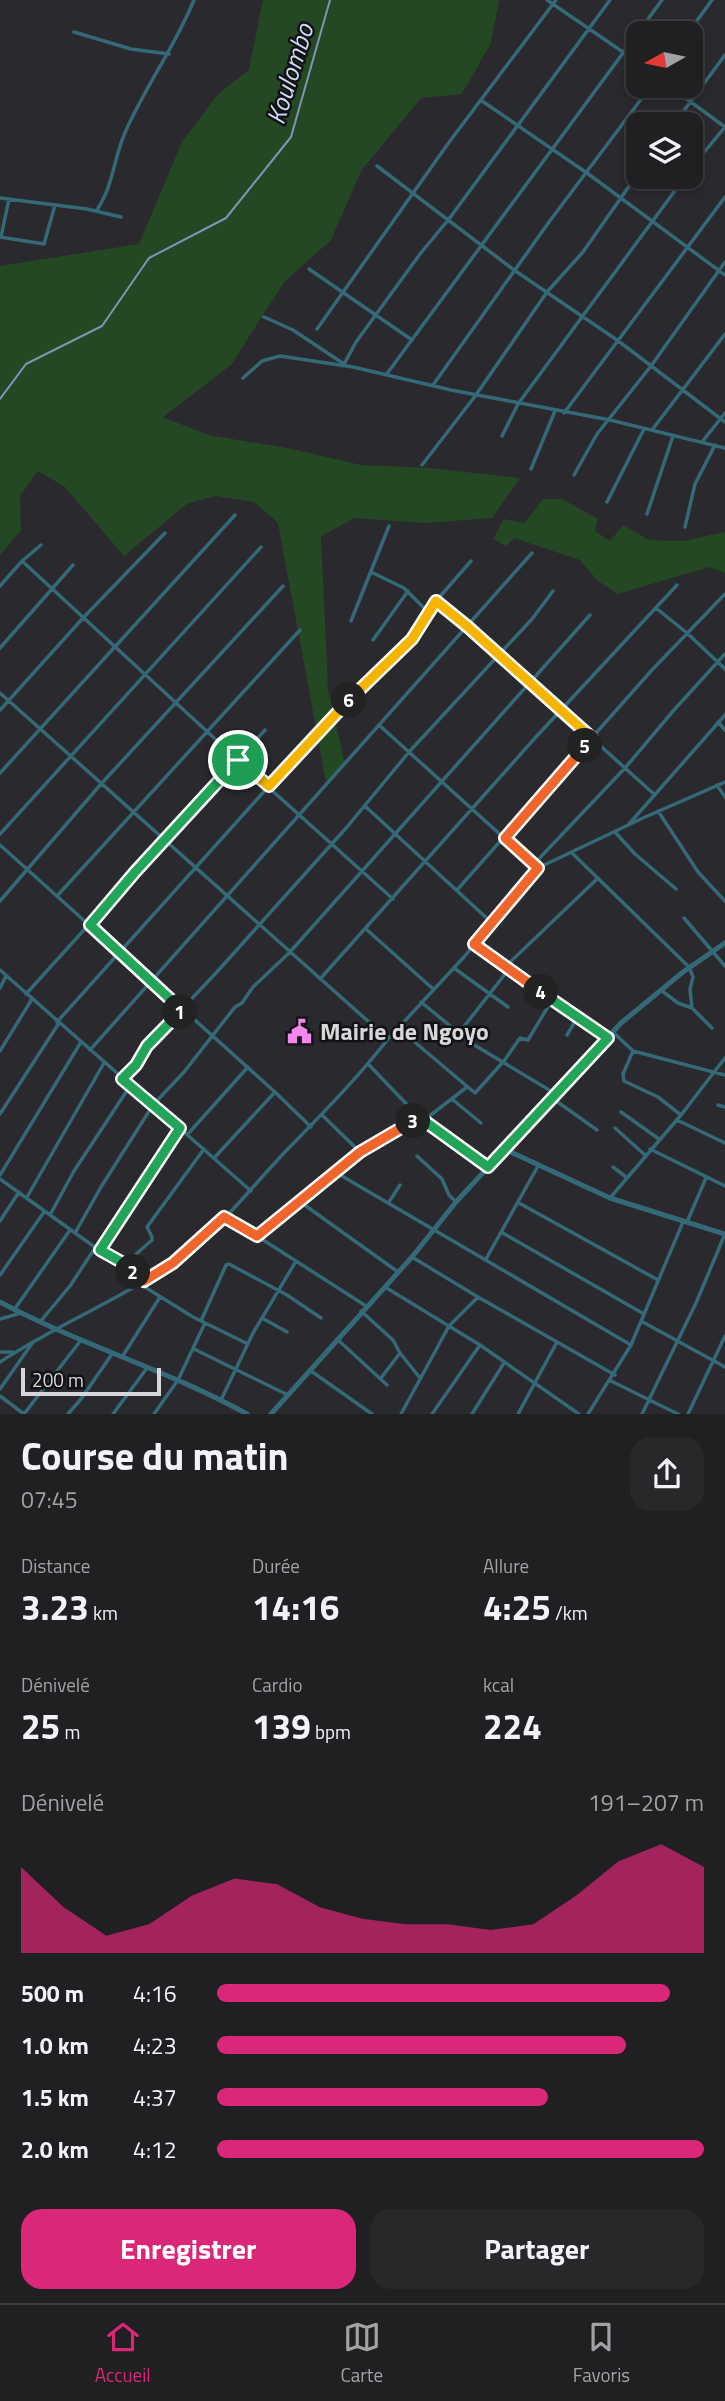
<!DOCTYPE html>
<html lang="fr">
<head>
<meta charset="utf-8">
<style>
	body { margin:0; font-family:"Titillium Web",sans-serif; background:#28272a; color:#f1f3f6; height:100vh; display:flex; flex-direction:column; font-size:26px; white-space:nowrap }
	* { box-sizing:border-box; margin:0 }
	p { font-size:23px; color:#a2a2a5 }
	.icon { flex:none; width:38px; height:38px; fill:none; stroke:currentColor; stroke-width:2; stroke-linecap:round; stroke-linejoin:round }
	.map { position:relative; height:1414px; overflow:hidden }
	.sheet { display:flex; flex-direction:column; background:#201f22; flex:1 }
	.sheet>* { flex:none }
	.needle { width:46px; rotate:261deg }
	.buttons { position:absolute; left:626px; top:21px; display:grid; gap:14px }
	.buttons a { display:grid; place-items:center; width:77px; height:77px; border-radius:14px; background:#201f22; box-shadow:0 4px 10px #0003,0 0 0 2px #3d3d40; font-size:35px }
	.scale { position:absolute; left:21px; bottom:18px; width:140px; box-sizing:border-box; padding-left:7px; border:4px solid #d7d6d9; border-top:0; font-size:19px; line-height:24px; white-space:nowrap; color:#d7d6d9; -webkit-text-stroke:5px #121214; paint-order:stroke }
	.pin { position:absolute; display:grid; place-items:center; width:60px; height:60px; color:#fff; margin:-30px; border:4px solid #fff; border-radius:50%; box-shadow:0 2px 7px #0007 }
	.km { position:absolute; width:35px; height:35px; margin:-18px; border-radius:50%; background:#222; color:#fff; font-size:19px; line-height:35px; text-align:center }
	.round { display:grid; place-items:center; flex:none; width:74px; height:74px; border-radius:21px; background:#28272a }
	.summary { display:flex; align-items:center; justify-content:space-between; height:119px; padding:0 21px }
	h1 { font-size:38px; font-weight:700; line-height:52px }
	.figures { display:grid; grid-template-columns:repeat(3,1fr); gap:10px; height:119px; padding:7px 21px }
	.figures div { display:grid; align-content:center }
	.figures b { font-size:35px; font-weight:700 }
	.figures small { font-size:19px; font-weight:400 }
	.figures p { font-size:19px }
	.chart { height:196px; padding:14px 21px }
	.chart p { display:flex; justify-content:space-between }
	.chart svg { width:100%; height:126px; margin-top:7px; fill:#db2777; opacity:.7 }
	.button { display:flex; gap:14px; margin-top:auto; padding:14px 21px }
	.button a { flex:1; height:80px; border-radius:21px; background:#db2777; color:#fff; font-size:28px; font-weight:700; line-height:80px; text-align:center }
	.button a+a { background:#28272a; color:#f1f3f6 }
	ul { padding:0 21px; list-style:none; font-size:23px }
	li { display:grid; grid-template-columns:112px 84px 1fr; align-items:center; height:52px }
	li i { height:18px; border-radius:9px; background:#db2777 }
	.dock { display:flex; justify-content:space-around; align-items:center; height:98px; border-top:2px solid #3d3d40; background:#201f22; font-size:19px; color:#a2a2a5 }
	.dock a { display:grid; justify-items:center; gap:4px }
	.dock .on { color:#db2777 }
	.map>svg:first-child { display:block }
	.green { fill:#254824 }
	.lines { fill:none; stroke-linecap:round; stroke-linejoin:round }
	.stream { stroke:#8294b4; stroke-width:2 }
	.minor { stroke:#346a77; stroke-width:3.5 }
	.tertiary { stroke:#346a77; stroke-width:5 }
	.split-1-casing { stroke:#fff; stroke-width:14 }
	.split-2-casing { stroke:#fff; stroke-width:14 }
	.split-3-casing { stroke:#fff; stroke-width:14 }
	.split-4-casing { stroke:#fff; stroke-width:14 }
	.split-5-casing { stroke:#fff; stroke-width:14 }
	.split-6-casing { stroke:#fff; stroke-width:14 }
	.split-7-casing { stroke:#fff; stroke-width:14 }
	.split-1 { stroke:#22a559; stroke-width:9 }
	.split-2 { stroke:#22a559; stroke-width:9 }
	.split-3 { stroke:#f0652b; stroke-width:9 }
	.split-4 { stroke:#22a559; stroke-width:9 }
	.split-5 { stroke:#f0652b; stroke-width:9 }
	.split-6 { stroke:#f5b400; stroke-width:9 }
	.split-7 { stroke:#f5b400; stroke-width:9 }
	.labels { text-anchor:middle; stroke-width:5; stroke-linejoin:round; paint-order:stroke }
	.poi-label { font-size:24px; font-weight:bold; fill:#d7d6d9; stroke:#121214; text-anchor:start }
	.water-label { font-size:26px; font-style:italic; fill:#cadbf6; stroke:#121214 }
</style>
</head>
<body>
<div class="map">
<svg width="725" height="1414" viewBox="0 0 725 1414">
	<rect width="100%" height="100%" fill="#2a292e"/>
	<path class="green" d="M 263,0 L 499,0 L 491,43 L 462,94 L 421,98 L 361,171 L 331,240 L 284,282 L 231,365 L 163,417 L 208,435 L 287,448 L 361,465 L 430,468 L 520,478 L 492,518 L 425,523 L 355,518 L 321,536 L 328,689 L 345,765 L 326,782 L 278,523 L 254,502 L 216,496 L 188,503 L 124,556 L 65,487 L 38,471 L 20,496 L 21,530 L 0,555 L 0,266 L 139,244 L 182,142 L 218,94 L 249,70 Z
		M 543,499 L 562,499 L 598,519 L 595,531 L 610,541 L 623,525 L 649,540 L 683,541 L 725,532 L 725,573 L 709,567 L 618,594 L 598,581 L 580,560 L 514,538 L 506,546 L 493,539 L 504,519 L 525,523 Z"/>
	<g class="lines">
		<path class="stream" d="M 0,399 L 26,364 L 102,326 L 149,258 L 226,218 L 291,137 L 330,0"/>
		<path class="minor" d="M 547,0 L 639,63
			M 74,32 L 131,49 L 169,54
			M 688,33 L 712,0
			M 669,86 L 725,127
			M 482,101 L 587,173 L 725,275
			M 674,124 L 725,55
			M 377,166 L 514,270 L 617,340 L 725,422
			M 691,168 L 725,127
			M 0,198 L 87,209 L 121,217
			M 96,211 C 113,187 113,162 124,135 C 144,88 175,47 194,0
			M 0,237 L 44,244 L 55,205
			M 1,237 L 9,199
			M 309,269 L 412,340
			M 264,317 L 293,330 L 344,364
			M 317,329 L 447,145 L 556,0
			M 343,366 L 356,342 L 420,254 L 449,219 L 610,0
			M 386,375 L 662,0
			M 243,378 L 262,361 L 280,356 L 353,367 L 451,390 L 610,420 L 725,448
			M 433,385 L 549,222 L 651,86
			M 564,413 L 725,197
			M 652,430 L 725,334
			M 502,436 L 518,404 L 685,177
			M 702,442 L 725,413
			M 422,465 L 476,395 L 547,292 L 583,252 L 639,172
			M 531,469 L 555,411
			M 574,475 L 597,434 L 651,366 L 725,262
			M 607,502 L 644,429
			M 647,514 L 673,436
			M 685,527 L 695,484 L 715,445
			M 22,561 L 238,760 L 393,899
			M 371,572 L 404,588 L 429,613
			M 0,586 L 22,561 L 41,545
			M 436,601 L 468,627 L 655,795
			M 656,608 L 687,633 L 725,669
			M 351,621 L 389,526
			M 373,640 L 408,591
			M 0,648 L 73,565
			M 0,693 L 388,1039
			M 0,710 L 83,618 L 165,533
			M 718,722 L 725,730
			M 379,725 L 534,865
			M 0,773 L 235,515
			M 717,785 L 725,797
			M 365,806 L 492,923
			M 658,811 L 698,872 L 725,901
			M 629,824 L 725,715
			M 615,832 L 635,854 L 676,889
			M 0,834 L 261,547
			M 0,845 L 275,1092 L 311,1127
			M 572,853 L 689,967 L 693,977 L 690,989 L 692,1008
			M 534,864 L 625,768 L 674,710 L 725,654
			M 457,890 L 651,671 L 725,594
			M 57,896 L 300,630
			M 0,901 L 101,784 L 283,586
			M 684,918 L 725,966
			M 366,929 L 432,988
			M 474,944 L 608,1038
			M 506,966 L 598,878
			M 454,968 L 508,1007
			M 0,970 L 251,1191
			M 320,979 L 535,738 L 677,585
			M 0,988 L 6,976
			M 662,991 L 678,1003 L 692,1008 L 712,1028
			M 26,994 L 265,730
			M 421,1002 L 471,1043 L 556,1094
			M 57,1022 L 269,786 L 379,670 L 402,650 L 436,601 L 471,561
			M 398,1028 L 475,1093 L 504,1061 L 520,1038 L 528,1040 L 552,1000
			M 613,1032 L 633,1051 L 725,1075
			M 459,1033 L 509,969
			M 567,1035 L 577,1018
			M 90,1050 L 532,553
			M 0,1051 L 32,999
			M 633,1051 L 623,1074 L 624,1081 L 658,1097 L 681,1115
			M 369,1065 L 419,1117
			M 122,1079 L 136,1065 L 147,1046 L 216,973 L 347,827 L 409,752 L 532,619 L 553,591
			M 552,1098 L 597,1130
			M 452,1099 L 481,1123
			M 718,1105 L 725,1107
			M 621,1112 L 659,1139
			M 0,1114 L 59,1023
			M 322,1115 L 360,1152
			M 677,1120 L 725,1143
			M 423,1121 L 467,1087
			M 615,1128 L 645,1155
			M 187,1135 L 248,1067
			M 650,1149 L 725,1186
			M 417,1156 L 442,1179 L 449,1195 L 456,1202
			M 214,1158 L 275,1092
			M 613,1167 L 626,1177
			M 335,1172 L 631,1345
			M 0,1175 L 81,1042
			M 0,1179 L 96,1248 L 125,1264 L 144,1281
			M 27,1197 L 104,1063
			M 610,1198 L 681,1115 L 725,1058
			M 299,1201 L 398,1272
			M 389,1202 L 400,1185
			M 519,1203 L 658,1280
			M 50,1215 L 74,1171 L 130,1086
			M 224,1217 L 257,1236 L 360,1152 L 419,1117 L 487,1167
			M 0,1221 L 19,1192
			M 687,1222 L 706,1178
			M 501,1232 L 644,1314
			M 75,1233 L 101,1187 L 153,1105 L 184,1072 L 235,1007 L 242,1003 L 253,987 L 290,952 L 590,615
			M 257,1236 L 366,1306
			M 100,1250 L 179,1129
			M 412,1257 L 478,1297 L 615,1375
			M 486,1259 L 538,1166
			M 125,1264 L 152,1240 L 152,1237 L 147,1227 L 204,1149
			M 0,1275 L 44,1212
			M 140,1284 L 193,1317 L 248,1344
			M 385,1287 L 480,1345 L 579,1414
			M 14,1310 L 70,1230
			M 361,1311 L 393,1340 L 400,1353
			M 262,1318 L 287,1332
			M 0,1319 L 21,1313
			M 201,1321 L 226,1265 L 229,1264 L 287,1295 L 321,1318
			M 641,1321 L 725,1367
			M 40,1322 L 70,1286 L 95,1248
			M 337,1339 L 387,1385
			M 194,1349 L 288,1395
			M 0,1352 L 12,1352
			M 122,1357 L 160,1297
			M 0,1362 C 55,1326 116,1301 171,1265 C 215,1235 248,1191 284,1153 C 320,1116 356,1080 388,1039 L 464,957 L 538,868 L 643,818 L 725,782
			M 311,1371 L 372,1414
			M 381,1378 L 400,1353 L 420,1378
			M 611,1381 L 678,1414
			M 0,1389 L 33,1342
			M 0,1396 L 24,1414 L 81,1340
			M 221,1400 L 253,1333 L 296,1261
			M 68,1414 L 81,1399 L 112,1354
			M 113,1414 L 147,1368
			M 154,1414 L 178,1380 L 205,1323
			M 401,1414 L 449,1326 L 478,1297
			M 432,1414 L 480,1345
			M 472,1414 L 504,1363
			M 518,1414 L 557,1342
			M 588,1414 L 631,1345 L 683,1222
			M 642,1414 L 696,1303 L 725,1234
			M 688,1414 L 725,1336"/>
		<path class="tertiary" d="M 504,1149 L 610,1198 L 725,1234
			M 0,1302 C 80,1345 168,1370 247,1414
			M 271,1414 L 412,1257 L 456,1202 L 621,1023 L 683,972 L 725,943"/>
	</g>
	<g class="lines">
		<defs>
			<path id="split-1" d="M 180,1012 L 182,1010 L 90,925 L 135,872 L 238,760"/>
			<path id="split-2" d="M 133,1272 L 125,1264 L 100,1250 L 180,1128 L 122,1079 L 136,1065 L 147,1046 L 180,1012"/>
			<path id="split-3" d="M 133,1272 L 144,1281 L 173,1263 L 224,1217 L 257,1236 L 360,1152 L 413,1121"/>
			<path id="split-4" d="M 413,1121 L 419,1117 L 488,1167 L 608,1038 L 541,992"/>
			<path id="split-5" d="M 541,992 L 474,944 L 538,868 L 505,838 L 585,746"/>
			<path id="split-6" d="M 349,700 L 412,639 L 436,601 L 468,627 L 592,738 L 585,746"/>
			<path id="split-7" d="M 238,760 L 269,786 L 349,700"/>
		</defs>
		<use href="#split-1" class="split-1-casing"/>
		<use href="#split-2" class="split-2-casing"/>
		<use href="#split-3" class="split-3-casing"/>
		<use href="#split-4" class="split-4-casing"/>
		<use href="#split-5" class="split-5-casing"/>
		<use href="#split-6" class="split-6-casing"/>
		<use href="#split-7" class="split-7-casing"/>
		<use href="#split-1" class="split-1"/>
		<use href="#split-2" class="split-2"/>
		<use href="#split-3" class="split-3"/>
		<use href="#split-4" class="split-4"/>
		<use href="#split-5" class="split-5"/>
		<use href="#split-6" class="split-6"/>
		<use href="#split-7" class="split-7"/>
	</g>
	<defs>
		<symbol id="civic-bare" viewBox="-9 -9 18 18"><path d="M-.6-6.5H3V-4.5H.6V-3L4-1V1h2V6H-6V1h2V-1L-.6-3ZM-1.2 2.5V6h2.4V2.5Z" fill="#f688ed" stroke="#121214" stroke-width="2.5" paint-order="stroke"/></symbol>
	</defs>
	<g fill-rule="evenodd">
		<use href="#civic-bare" x="282" y="1014" width="35" height="35"/>
	</g>
	<g class="labels">
		<g class="poi-label">
			<text x="320" y="1040">Mairie de Ngoyo</text>
		</g>
		<g class="water-label">
			<text transform="translate(290 74) rotate(-73)" y="9">Koulombo</text>
		</g>
	</g>
</svg>
<div class="buttons">
<a><svg class="needle" viewBox="-14 -14 28 28"><path d="M0-13l5 13h-10z" fill="#e53935"/><path d="M0 13l5-13h-10z" fill="#a2a2a5"/></svg></a>
<a><svg class="icon" aria-label="layers" viewBox="0 0 24 24"><path d="M12 4l9 5-9 5-9-5zM3 14l9 5 9-5"/></svg></a>
</div>
<div class="scale">200 m</div>
<div class="pin" style="left:238px;top:760px;background:#1e9e55"><svg class="icon" aria-label="arrive" viewBox="0 0 24 24"><path d="M6 21V4h12l-3 4 3 4H6"/></svg></div>
<b class="km" style="left:180px;top:1012px">1</b>
<b class="km" style="left:133px;top:1272px">2</b>
<b class="km" style="left:413px;top:1121px">3</b>
<b class="km" style="left:541px;top:992px">4</b>
<b class="km" style="left:585px;top:746px">5</b>
<b class="km" style="left:349px;top:700px">6</b>
</div>
<section class="sheet">
<div class="summary"><div><h1>Course du matin</h1><p>07:45</p></div><a class="round"><svg class="icon" aria-label="share" viewBox="0 0 24 24"><path d="M12 15V3M7 8l5-5 5 5M5 13v7h14v-7"/></svg></a></div>
<div class="figures">
<div><p>Distance</p><b>3.23<small> km</small></b></div>
<div><p>Durée</p><b>14:16</b></div>
<div><p>Allure</p><b>4:25<small> /km</small></b></div>
</div>
<div class="figures">
<div><p>Dénivelé</p><b>25<small> m</small></b></div>
<div><p>Cardio</p><b>139<small> bpm</small></b></div>
<div><p>kcal</p><b>224</b></div>
</div>
<div class="chart"><p><span>Dénivelé</span>191–207 m</p>
<svg viewBox="0 0 160 44" preserveAspectRatio="none"><path d="M0 44V14L10 28L20 38L30 34L40 24L50 18L60 20L70 28L80 32L90 34L100 34L110 36L120 34L130 24L140 12L150 6L160 14V44z"/></svg>
</div>
<ul>
<li><b>500 m</b>4:16<i style="width:93%"></i></li>
<li><b>1.0 km</b>4:23<i style="width:84%"></i></li>
<li><b>1.5 km</b>4:37<i style="width:68%"></i></li>
<li><b>2.0 km</b>4:12<i style="width:100%"></i></li>
</ul>
<div class="button"><a>Enregistrer</a><a>Partager</a></div>
</section>
<nav class="dock">
<a class="on"><svg class="icon" aria-label="home" viewBox="0 0 24 24"><path d="M3 11l9-7 9 7M6 9v11h12V9"/></svg>Accueil</a>
<a><svg class="icon" aria-label="map" viewBox="0 0 24 24"><path d="M3 6l6-2 6 2 6-2v14l-6 2-6-2-6 2zM9 4v14M15 6v14"/></svg>Carte</a>
<a><svg class="icon" aria-label="saved" viewBox="0 0 24 24"><path d="M7 4h10v16l-5-4-5 4z"/></svg>Favoris</a>
</nav>
</body>
</html>
